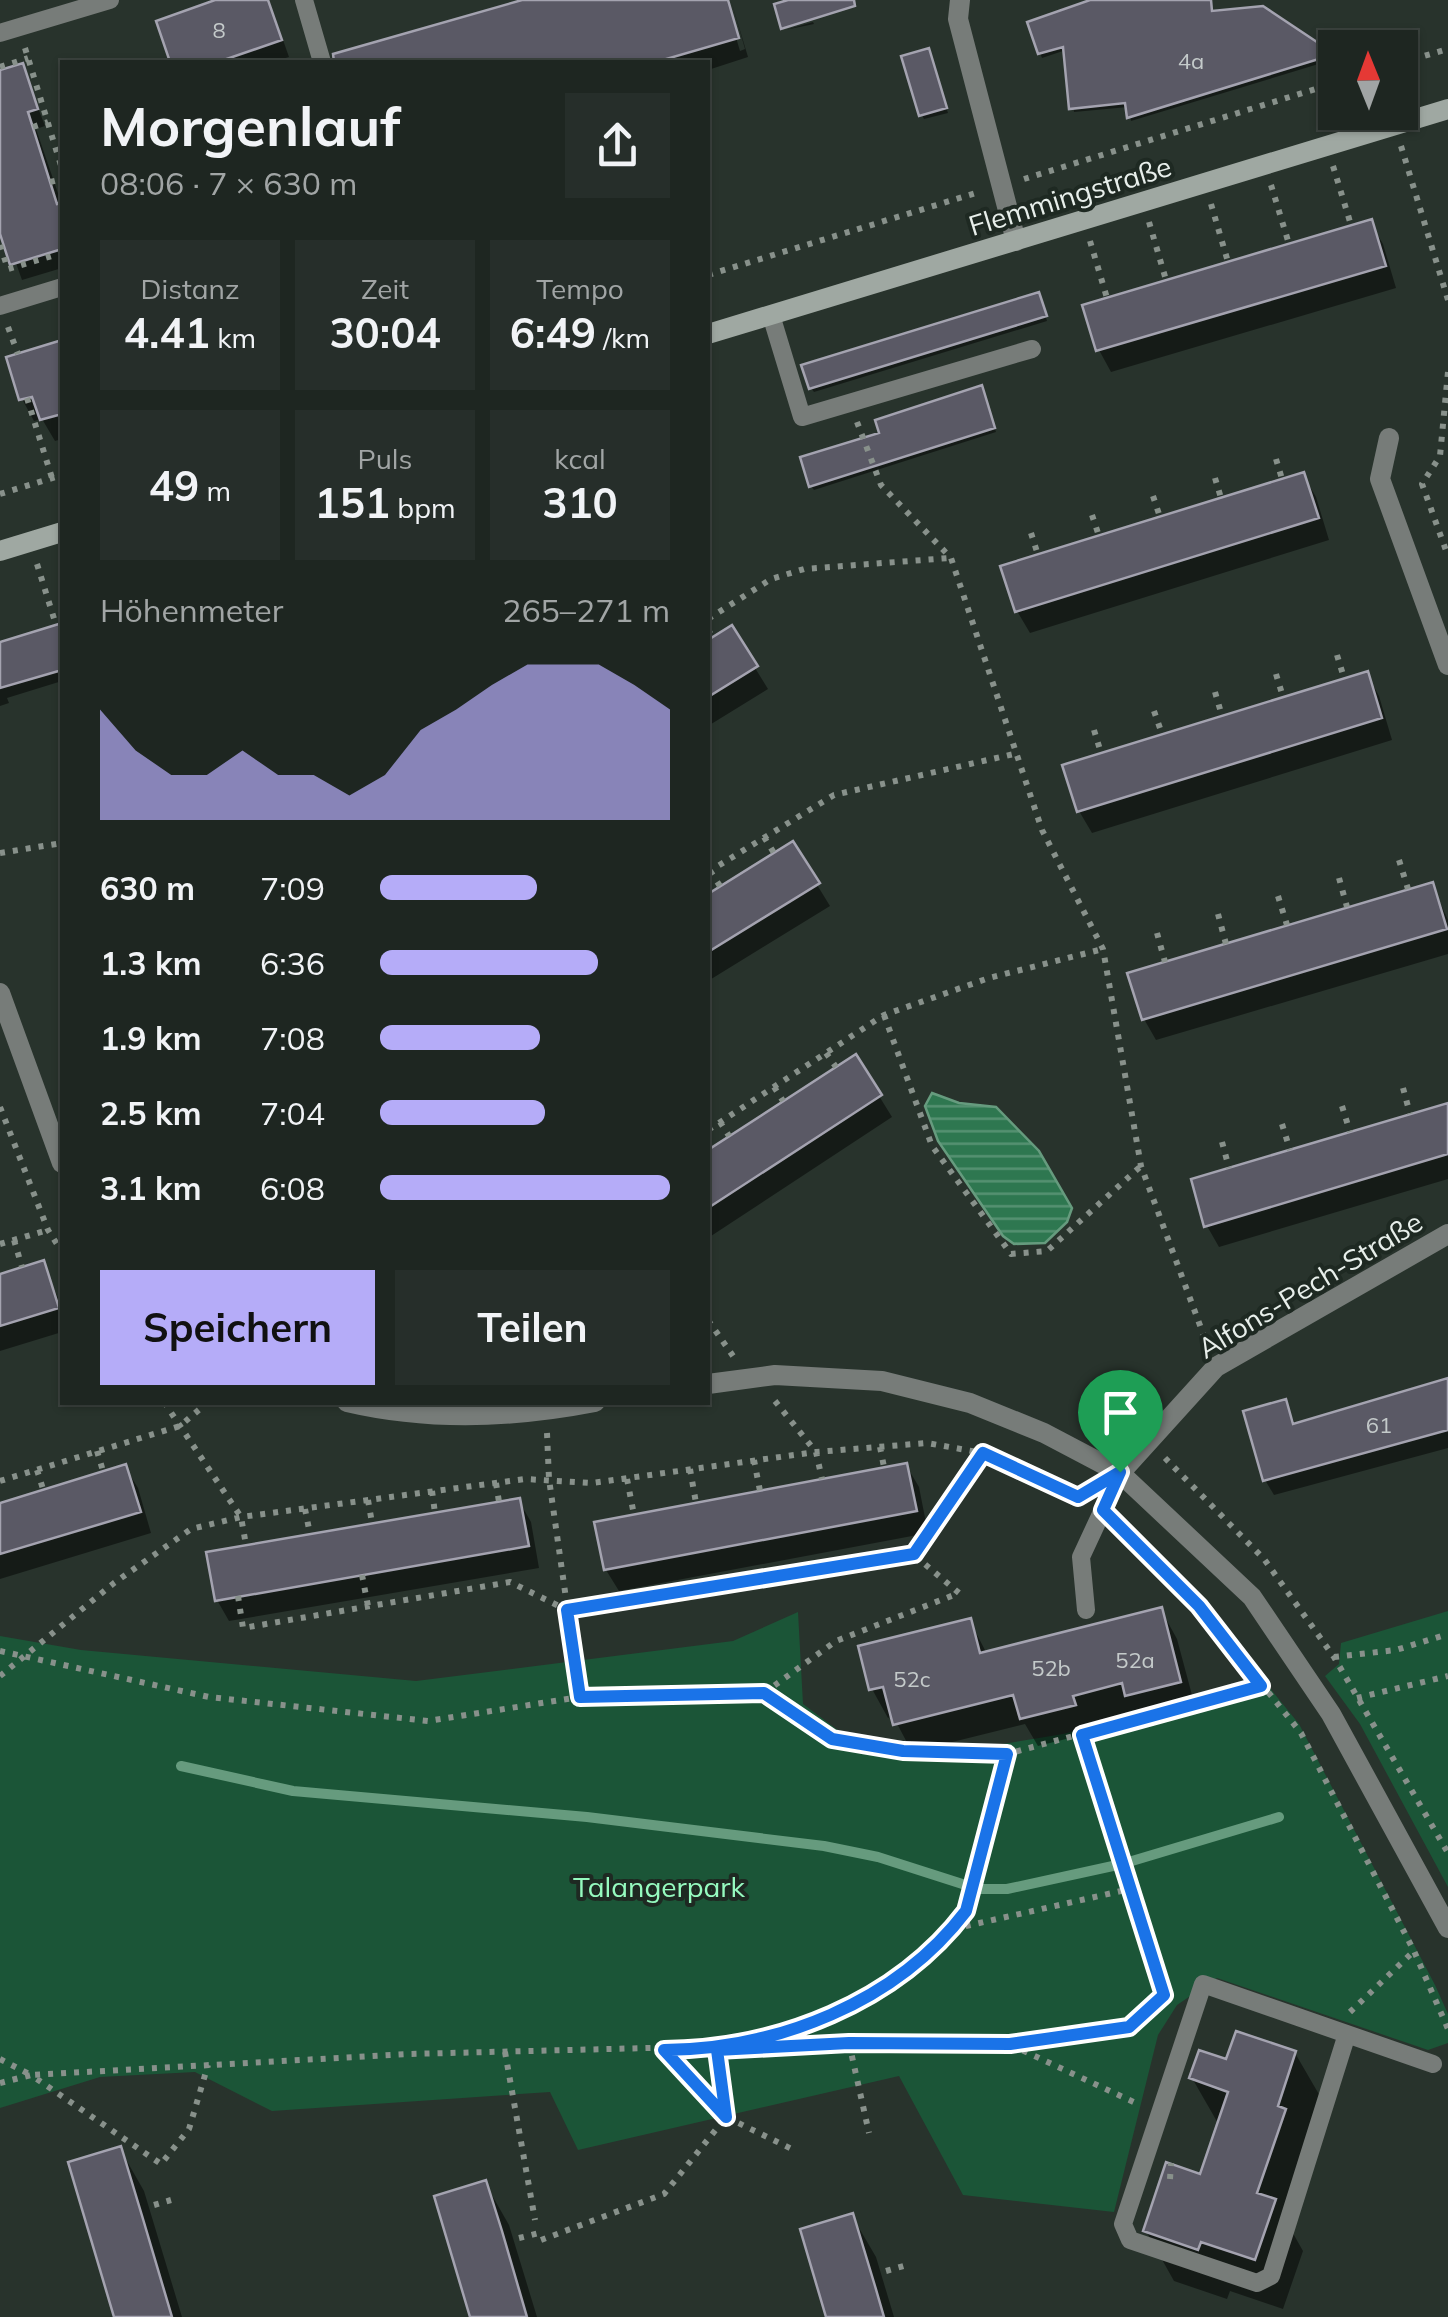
<!DOCTYPE html>
<html lang="de">
<head>
<meta charset="utf-8">
<style>
	body { margin:0; font-family:Mulish,sans-serif; background:#262e2a; color:#f1f3f6; height:100vh; display:flex; flex-direction:column; font-size:38px; white-space:nowrap }
	* { box-sizing:border-box; margin:0 }
	p { font-size:32px; color:#a1a5a5 }
	.icon { flex:none; width:55px; height:55px; fill:none; stroke:currentColor; stroke-width:2; stroke-linecap:round; stroke-linejoin:round }
	.map { position:relative; flex:1; overflow:hidden }
	.details { position:absolute; left:60px; top:60px; width:650px; height:1345px; display:flex; flex-direction:column; background:#1e2621; border-radius:0px; box-shadow:0 2px 8px #0004,0 0 0 2px #3c433f }
	.details>* { flex:none }
	.needle { width:65px; rotate:359deg }
	.tools { position:absolute; left:1318px; top:30px; display:grid; gap:20px }
	.tools a { display:grid; place-items:center; width:100px; height:100px; border-radius:0px; background:#1e2621; box-shadow:0 2px 8px #0004,0 0 0 2px #3c433f; font-size:50px }
	.pin { position:absolute; display:grid; place-items:center; width:85px; height:85px; color:#fff; margin:-102px -42px; border-radius:50% 50% 50% 0; rotate:-45deg; box-shadow:0 0 10px #0007 }
	.pin .icon { rotate:45deg }
	.round { display:grid; place-items:center; flex:none; width:105px; height:105px; border-radius:0px; background:#262e2a }
	.overview { display:flex; align-items:center; justify-content:space-between; height:170px; padding:0 40px }
	h1 { font-size:55px; font-weight:700; line-height:75px }
	.metrics { display:grid; grid-template-columns:repeat(3,1fr); gap:15px; height:170px; padding:10px 40px }
	.metrics div { display:grid; align-content:center; border-radius:0px; background:#262e2a; text-align:center }
	.metrics b { font-size:42px; font-weight:700 }
	.metrics small { font-size:28px; font-weight:400 }
	.metrics p { font-size:28px }
	.chart { height:280px; padding:20px 40px }
	.chart p { display:flex; justify-content:space-between }
	.chart svg { width:100%; height:180px; margin-top:10px; fill:#b5acf8; opacity:.7 }
	.button { display:flex; gap:20px; margin-top:auto; padding:20px 40px }
	.button a { flex:1; height:115px; border-radius:0px; background:#b5acf8; color:#111; font-size:40px; font-weight:700; line-height:115px; text-align:center }
	.button a+a { background:#262e2a; color:#f1f3f6 }
	ul { padding:0 40px; list-style:none; font-size:32px }
	li { display:grid; grid-template-columns:160px 120px 1fr; align-items:center; height:75px }
	li i { height:25px; border-radius:12px; background:#b5acf8 }
	.map>svg:first-child { display:block }
	.green { fill:#1b5537 }
	.water { fill:url(#water-rules); stroke:#669b7e; stroke-width:2.5 }
	.shadow { fill:#0007 }
	.lines { fill:none; stroke-linecap:round; stroke-linejoin:round }
	.stream { stroke:#669b7e; stroke-width:10 }
	.building { fill:#5a5965; stroke:#a4a3b0; stroke-width:2.5 }
	.path { stroke:#88918b; stroke-width:6; stroke-dasharray:5 8; stroke-linecap:butt }
	.lane { stroke:#777c79; stroke-width:18 }
	.street { stroke:#777c79; stroke-width:20 }
	.secondary { stroke:#9fa8a2; stroke-width:20 }
	.route-casing { stroke:#fff; stroke-width:20 }
	.route { stroke:#1a73e8; stroke-width:12 }
	.labels { text-anchor:middle; stroke-width:8; stroke-linejoin:round; paint-order:stroke }
	.number-label { font-size:22px; fill:#c4caca }
	.street-label { font-size:28px; fill:#e8efeb; stroke:#1e2922 }
	.park-label { font-size:28px; fill:#95fabf; stroke:#1e2922 }
</style>
</head>
<body>
<div class="map">
<svg width="1448" height="2317" viewBox="0 0 1448 2317">
	<defs>
		<pattern id="water-rules" width="6" height="5" patternUnits="userSpaceOnUse" patternTransform="scale(2.5)"><rect width="6" height="5" fill="#2e7750"/><path d="M0 2.5h6" fill="none" stroke="#569172"/></pattern>
	</defs>
	<rect width="100%" height="100%" fill="#28332c"/>
	<path class="green" d="M 1448,1611 L 1448,1887 L 1360,1724 L 1325,1676 L 1339,1664 L 1341,1643 Z
		M 798,1612 L 803,1704 L 847,1737 L 916,1746 L 991,1746 L 1063,1734 L 1264,1681 L 1299,1724 L 1435,1985 L 1448,2014 L 1448,2043 L 1428,2050 L 1217,1978 L 1177,2005 L 1158,2035 L 1114,2212 L 963,2195 L 899,2076 L 578,2150 L 550,2092 L 272,2111 L 195,2072 L 100,2077 L 0,2108 L 0,1636 L 81,1650 L 416,1681 L 733,1641 Z"/>
	<path class="water" d="M 932,1093 L 959,1103 L 996,1107 L 1039,1151 L 1072,1208 L 1067,1222 L 1045,1243 L 1014,1244 L 1003,1236 L 938,1141 L 925,1106 Z"/>
	<path class="shadow" d="M 223,0 L 269,0 L 289,57 L 272,62 L 173,62 L 159,22 Z
		M 528,0 L 725,0 L 740,51 L 745,49 L 731,0 L 748,57 L 708,70 L 708,62 L 374,62 L 369,46 Z
		M 1101,0 L 1185,0 L 1149,20 L 1262,8 L 1335,59 L 1131,121 L 1128,107 L 1074,112 L 1066,50 L 1042,58 L 1040,53 Z
		M 813,22 L 814,24 L 785,30 Z
		M 930,55 L 948,113 L 924,119 L 922,115 Z
		M 22,66 L 45,126 L 36,129 L 62,205 L 62,268 L 22,280 L 0,218 L 0,72 Z
		M 1370,222 L 1383,244 L 1396,288 L 1111,372 L 1099,350 L 1085,307 Z
		M 1041,299 L 1047,321 L 814,392 L 811,388 Z
		M 62,343 L 62,439 L 55,441 L 42,419 L 34,421 L 22,399 L 10,359 Z
		M 983,393 L 996,432 L 814,490 L 811,486 Z
		M 1303,475 L 1316,497 L 1329,540 L 1030,633 L 1017,611 L 1004,568 Z
		M 62,626 L 62,681 L 7,698 L 9,703 L 0,706 L 0,664 L 23,638 Z
		M 731,629 L 768,689 L 708,726 L 708,643 Z
		M 1367,674 L 1379,696 L 1392,740 L 1092,833 L 1079,811 Z
		M 792,844 L 830,906 L 708,981 L 708,897 Z
		M 1432,885 L 1448,920 L 1448,954 L 1156,1040 L 1144,1019 Z
		M 855,1057 L 892,1117 L 708,1238 L 708,1153 Z
		M 1448,1105 L 1448,1179 L 1219,1247 L 1207,1226 Z
		M 43,1263 L 62,1307 L 62,1332 L 0,1351 L 0,1277 Z
		M 1448,1381 L 1448,1448 L 1274,1495 L 1265,1480 L 1284,1402 L 1296,1425 Z
		M 906,1465 L 919,1487 L 928,1533 L 619,1591 L 606,1570 Z
		M 125,1467 L 138,1488 L 151,1533 L 0,1579 L 0,1505 Z
		M 519,1501 L 531,1522 L 539,1568 L 229,1621 L 217,1600 Z
		M 1161,1610 L 1177,1639 L 1196,1710 L 1144,1723 L 1137,1712 L 1088,1725 L 1090,1733 L 1038,1746 L 1025,1724 L 912,1752 L 893,1716 L 888,1718 L 872,1689 L 970,1621 L 987,1654 Z
		M 1295,2053 L 1324,2103 L 1290,2228 L 1303,2251 L 1283,2309 L 1230,2291 L 1227,2299 L 1174,2281 L 1146,2231 L 1201,2177 L 1219,2125 L 1192,2078 L 1228,2062 Z
		M 120,2149 L 144,2191 L 182,2317 L 117,2317 Z
		M 485,2183 L 509,2225 L 537,2317 L 472,2317 Z
		M 852,2216 L 876,2257 L 894,2317 L 829,2317 Z"/>
	<g class="lines">
		<path class="stream" d="M 181,1766 L 293,1791 L 587,1817 L 824,1846 L 878,1857 L 978,1889 L 1007,1889 L 1122,1864 L 1279,1817"/>
	</g>
	<path class="building" d="M 215,0 L 268,0 L 282,40 L 218,62 L 170,62 L 156,21 Z
		M 522,0 L 728,0 L 739,38 L 656,62 L 334,62 L 333,54 Z
		M 788,0 L 854,0 L 855,6 L 781,29 L 774,4 Z
		M 1090,0 L 1211,0 L 1212,11 L 1263,6 L 1335,54 L 1127,118 L 1125,103 L 1069,109 L 1063,47 L 1038,54 L 1027,22 Z
		M 929,48 L 947,108 L 919,116 L 901,56 Z
		M 23,63 L 38,109 L 28,112 L 57,204 L 62,203 L 62,249 L 10,265 L 0,234 L 0,70 Z
		M 1372,219 L 1386,266 L 1096,351 L 1082,305 Z
		M 1039,292 L 1047,316 L 809,389 L 801,365 Z
		M 62,340 L 62,414 L 40,420 L 32,397 L 19,400 L 6,357 Z
		M 982,385 L 995,428 L 809,487 L 800,457 L 879,433 L 875,420 Z
		M 1304,472 L 1319,518 L 1015,612 L 1000,566 Z
		M 62,623 L 62,670 L 0,688 L 0,642 Z
		M 732,625 L 758,666 L 708,697 L 708,640 Z
		M 1368,671 L 1382,718 L 1077,812 L 1062,765 Z
		M 793,841 L 820,883 L 708,952 L 708,894 Z
		M 1433,882 L 1447,929 L 1142,1020 L 1127,973 Z
		M 856,1054 L 882,1095 L 708,1208 L 708,1150 Z
		M 1448,1103 L 1448,1154 L 1204,1227 L 1191,1179 Z
		M 44,1260 L 59,1308 L 0,1326 L 0,1274 Z
		M 1448,1378 L 1448,1430 L 1263,1481 L 1243,1411 L 1286,1399 L 1293,1424 Z
		M 907,1463 L 917,1511 L 604,1570 L 594,1522 Z
		M 126,1464 L 141,1512 L 0,1554 L 0,1503 Z
		M 520,1498 L 529,1546 L 215,1601 L 206,1552 Z
		M 1162,1607 L 1181,1682 L 1125,1696 L 1122,1683 L 1073,1696 L 1076,1705 L 1020,1719 L 1013,1695 L 893,1725 L 883,1687 L 869,1690 L 858,1646 L 971,1618 L 980,1653 Z
		M 1236,2031 L 1296,2051 L 1278,2106 L 1286,2109 L 1257,2193 L 1276,2199 L 1255,2260 L 1201,2242 L 1198,2250 L 1143,2231 L 1166,2162 L 1200,2174 L 1228,2092 L 1189,2078 L 1199,2050 L 1226,2059 Z
		M 121,2146 L 143,2219 L 172,2317 L 114,2317 L 68,2162 Z
		M 486,2180 L 502,2231 L 527,2317 L 470,2317 L 434,2196 Z
		M 853,2213 L 875,2286 L 884,2317 L 826,2317 L 800,2229 Z"/>
	<g class="lines">
		<path class="path" d="M 25,48 L 62,169
			M 1400,63 L 1448,49
			M 0,67 L 28,58
			M 33,127 L 48,122
			M 1401,146 L 1448,300
			M 1333,166 L 1351,225
			M 1024,179 L 1335,83
			M 50,182 L 62,179
			M 1271,185 L 1289,244
			M 1211,204 L 1228,262
			M 1149,222 L 1166,280
			M 1090,241 L 1107,298
			M 0,245 L 8,269 L 62,253
			M 708,275 L 979,192
			M 8,327 L 18,354
			M 1448,372 L 1440,456 L 1422,484 L 1448,556
			M 27,398 L 52,478
			M 857,422 L 881,485 L 951,558 L 1042,830 L 1103,949 L 1141,1166 L 1208,1347
			M 1276,459 L 1282,479
			M 1215,478 L 1221,498
			M 0,494 L 62,475
			M 1153,496 L 1160,517
			M 1092,515 L 1099,536
			M 1031,533 L 1038,555
			M 37,564 L 56,625
			M 708,619 L 771,579 L 804,569 L 949,558
			M 708,629 L 712,637
			M 1337,655 L 1344,678
			M 1276,674 L 1283,697
			M 1215,692 L 1222,716
			M 1154,711 L 1162,734
			M 1094,730 L 1101,753
			M 764,837 L 774,853
			M 0,853 L 62,843
			M 1399,860 L 1408,889
			M 710,871 L 720,886
			M 708,872 L 834,795 L 1014,754
			M 1339,878 L 1347,907
			M 1278,896 L 1287,925
			M 1218,914 L 1226,944
			M 1157,933 L 1165,962
			M 884,1015 L 932,1146 L 1011,1254 L 1047,1251 L 1141,1166
			M 826,1053 L 836,1067
			M 774,1087 L 783,1101
			M 1403,1088 L 1410,1114
			M 1342,1106 L 1350,1132
			M 0,1107 L 48,1230 L 62,1252
			M 720,1122 L 729,1136
			M 1282,1124 L 1290,1150
			M 708,1130 L 884,1015 L 989,978 L 1103,949
			M 1222,1142 L 1229,1168
			M 14,1240 L 22,1267
			M 0,1244 L 48,1230
			M 708,1320 L 733,1356
			M 775,1401 L 816,1452 L 822,1479
			M 164,1402 L 241,1517 L 246,1545
			M 547,1433 L 549,1479 L 580,1697
			M 880,1447 L 884,1467
			M 97,1451 L 103,1471
			M 1165,1458 L 1264,1559 L 1334,1657 L 1448,1853
			M 754,1460 L 760,1491
			M 690,1469 L 696,1503
			M 37,1470 L 43,1489
			M 627,1479 L 634,1515
			M 0,1481 L 180,1426 L 208,1402
			M 496,1483 L 499,1502
			M 432,1491 L 435,1513
			M 368,1500 L 372,1523
			M 305,1509 L 310,1534
			M 1121,1528 L 1199,1606 L 1301,1733 L 1414,1951 L 1448,2029
			M 362,1575 L 368,1606
			M 238,1596 L 243,1628 L 510,1582 L 567,1610 L 914,1554 L 983,1453
			M 0,1651 L 209,1697 L 428,1721 L 580,1697 L 764,1693 L 832,1739 L 903,1751 L 1007,1754 L 1261,1685
			M 1334,1657 L 1396,1650 L 1448,1634
			M 0,1676 L 114,1583 L 191,1529 L 241,1517 L 525,1479 L 592,1483 L 816,1452 L 927,1443 L 983,1453 L 1078,1497 L 1085,1493
			M 764,1693 L 836,1641 L 959,1593 L 914,1555
			M 1357,1698 L 1448,1676
			M 953,1929 L 1130,1889
			M 1350,2012 L 1414,1951
			M 849,2043 L 869,2133
			M 1011,2045 L 1140,2105
			M 729,2046 L 812,2024 L 887,1986 L 952,1929 L 972,1896 L 1007,1754
			M 665,2051 L 726,2117 L 796,2151
			M 505,2052 L 535,2220
			M 0,2059 L 31,2075 L 409,2054 L 849,2043 L 1010,2044 L 1129,2027 L 1164,1995 L 1082,1735
			M 0,2083 L 31,2075 L 161,2164 L 189,2129 L 208,2065
			M 1170,2179 L 1171,2163
			M 154,2205 L 171,2200
			M 519,2238 L 539,2233
			M 541,2240 L 664,2194 L 726,2117 L 717,2049
			M 886,2271 L 907,2265"/>
		<path class="lane" d="M 304,0 L 322,62
			M 0,33 L 110,0
			M 0,306 L 62,287
			M 771,315 L 802,417 L 1032,349
			M 1086,1610 L 1081,1557 L 1120,1473
			M 1347,2034 L 1271,2276 L 1257,2283 L 1130,2240 L 1123,2224 L 1203,1984 L 1433,2064"/>
		<path class="street" d="M 960,0 L 958,19 L 1016,241
			M 1389,438 L 1380,479 L 1448,665
			M 0,993 L 62,1163
			M 708,1384 L 775,1375 L 882,1381 L 970,1403 L 1044,1433 L 1120,1473 L 1252,1597 L 1331,1714 L 1448,1928
			M 347,1402 C 428,1421 513,1418 595,1402
			M 1120,1473 L 1216,1367 L 1448,1234"/>
		<path class="secondary" d="M 708,334 L 1448,109
			M 0,551 L 62,532"/>
	</g>
	<g class="lines">
		<defs>
			<path id="route" d="M 1120,1472 L 1078,1497 L 983,1453 L 914,1554 L 567,1610 L 580,1697 L 764,1693 L 832,1739 L 903,1751 L 1007,1754 L 966,1911 C 896,2003 777,2049 664,2050 L 726,2117 L 717,2050 L 849,2043 L 1010,2044 L 1129,2027 L 1164,1995 L 1082,1735 L 1261,1686 L 1199,1606 L 1103,1510 L 1120,1472"/>
		</defs>
		<use href="#route" class="route-casing"/>
		<use href="#route" class="route"/>
	</g>
	<g class="labels">
		<g class="number-label">
			<text x="219" y="38">8</text>
			<text x="1191" y="69">4a</text>
			<text x="1379" y="1433">61</text>
			<text x="1135" y="1668">52a</text>
			<text x="1051" y="1676">52b</text>
			<text x="912" y="1687">52c</text>
		</g>
		<g class="street-label">
			<text transform="translate(1070 196) rotate(-17)" y="10">Flemmingstraße</text>
			<text transform="translate(1310 1285) rotate(-31)" y="10">Alfons-Pech-Straße</text>
		</g>
		<g class="park-label">
			<text x="659" y="1897">Talangerpark</text>
		</g>
	</g>
</svg>
<div class="tools">
<a><svg class="needle" viewBox="-14 -14 28 28"><path d="M0-13l5 13h-10z" fill="#e53935"/><path d="M0 13l5-13h-10z" fill="#a1a5a5"/></svg></a>
</div>
<div class="pin" style="left:1120px;top:1472px;background:#1e9e55"><svg class="icon" aria-label="arrive" viewBox="0 0 24 24"><path d="M6 21V4h12l-3 4 3 4H6"/></svg></div>
<section class="details">
<div class="overview"><div><h1>Morgenlauf</h1><p>08:06 · 7 × 630 m</p></div><a class="round"><svg class="icon" aria-label="share" viewBox="0 0 24 24"><path d="M12 15V3M7 8l5-5 5 5M5 13v7h14v-7"/></svg></a></div>
<div class="metrics">
<div><p>Distanz</p><b>4.41<small> km</small></b></div>
<div><p>Zeit</p><b>30:04</b></div>
<div><p>Tempo</p><b>6:49<small> /km</small></b></div>
</div>
<div class="metrics">
<div><b>49<small> m</small></b></div>
<div><p>Puls</p><b>151<small> bpm</small></b></div>
<div><p>kcal</p><b>310</b></div>
</div>
<div class="chart"><p><span>Höhenmeter</span>265–271 m</p>
<svg viewBox="0 0 160 44" preserveAspectRatio="none"><path d="M0 44V17L10 27L20 33L30 33L40 27L50 33L60 33L70 38L80 33L90 22L100 17L110 11L120 6L130 6L140 6L150 11L160 17V44z"/></svg>
</div>
<ul>
<li><b>630 m</b>7:09<i style="width:54%"></i></li>
<li><b>1.3 km</b>6:36<i style="width:75%"></i></li>
<li><b>1.9 km</b>7:08<i style="width:55%"></i></li>
<li><b>2.5 km</b>7:04<i style="width:57%"></i></li>
<li><b>3.1 km</b>6:08<i style="width:100%"></i></li>
</ul>
<div class="button"><a>Speichern</a><a>Teilen</a></div>
</section>
</div>
</body>
</html>
